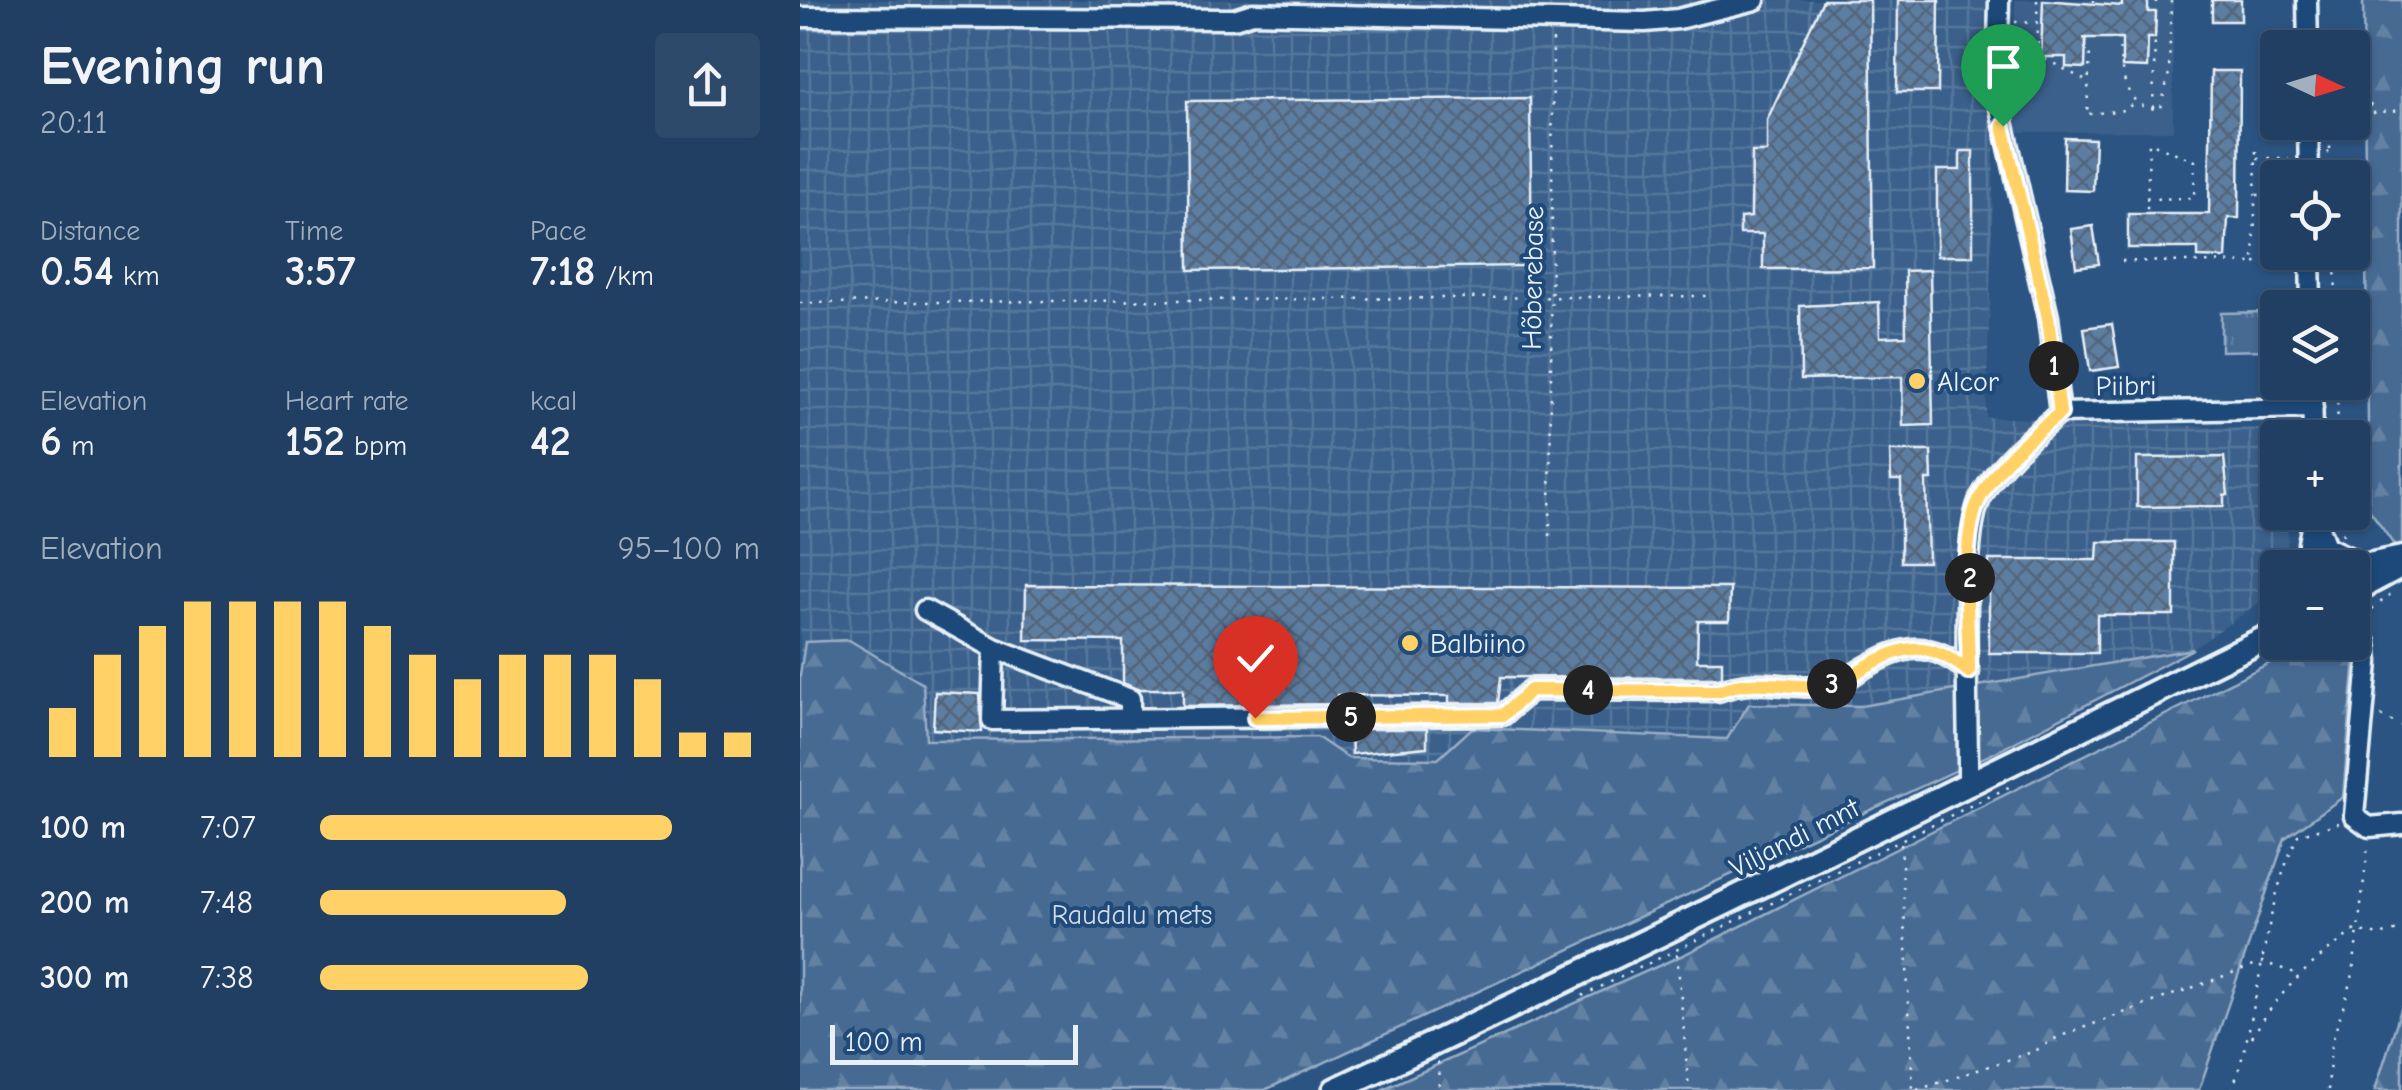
<!DOCTYPE html>
<html lang="en">
<head>
<meta charset="utf-8">
<style>
	body { margin:0; font-family:"Comic Neue",sans-serif; background:#2d4a6b; color:#f1f3f6; height:100vh; display:flex; flex-direction:column; font-size:38px; white-space:nowrap }
	* { box-sizing:border-box; margin:0 }
	p { font-size:32px; color:#a2afbe }
	.icon { flex:none; width:55px; height:55px; fill:none; stroke:currentColor; stroke-width:2; stroke-linecap:round; stroke-linejoin:round }
	.map { position:relative; flex:1; overflow:hidden }
	.details { display:flex; flex-direction:column; background:#203f62; width:800px }
	.details>* { flex:none }
	.needle { width:65px; rotate:94deg }
	.buttons { position:absolute; left:1460px; top:30px; display:grid; gap:20px }
	.buttons a { display:grid; place-items:center; width:110px; height:110px; border-radius:10px; background:#203f62; box-shadow:0 2px 8px #0004,0 0 0 2px #3d5877; font-size:50px }
	.scale { position:absolute; left:30px; bottom:25px; width:248px; box-sizing:border-box; padding-left:10px; border:5px solid #e8f1f8; border-top:0; font-size:28px; line-height:35px; white-space:nowrap; color:#e8f1f8; -webkit-text-stroke:8px #1f4a7a; paint-order:stroke }
	.pin { position:absolute; display:grid; place-items:center; width:85px; height:85px; color:#fff; margin:-102px -42px; border-radius:50% 50% 50% 0; rotate:-45deg; box-shadow:0 0 10px #0007 }
	.pin .icon { rotate:45deg }
	.km { position:absolute; width:50px; height:50px; margin:-25px; border-radius:50%; background:#222; color:#fff; font-size:28px; line-height:50px; text-align:center }
	.round { display:grid; place-items:center; flex:none; width:105px; height:105px; border-radius:10px; background:#2d4a6b }
	.head { display:flex; align-items:center; justify-content:space-between; height:170px; padding:0 40px }
	h1 { font-size:55px; font-weight:800; line-height:75px }
	.metrics { display:grid; grid-template-columns:repeat(3,1fr); gap:15px; height:170px; padding:10px 40px }
	.metrics div { display:grid; align-content:center }
	.metrics b { font-size:42px; font-weight:800 }
	.metrics small { font-size:28px; font-weight:400 }
	.metrics p { font-size:28px }
	.chart { height:280px; padding:20px 40px }
	.chart p { display:flex; justify-content:space-between }
	.chart svg { width:100%; height:180px; margin-top:10px; stroke:#ffd166; stroke-width:6 }
	ul { padding:0 40px; list-style:none; font-size:32px }
	li { display:grid; grid-template-columns:160px 120px 1fr; align-items:center; height:75px }
	li i { height:25px; border-radius:12px; background:#ffd166 }
	main { display:flex; flex:1; min-height:0 }
	.map>svg:first-child { display:block }
	.built { fill:#3a608b }
	.industrial { fill:url(#industrial-grid) }
	.forest { fill:url(#forest-firs); stroke:#98aec6; stroke-width:2.5 }
	.park { fill:url(#park-tufts); stroke:#98aec6; stroke-width:2.5 }
	.building { fill:url(#building-cross-hatch); stroke:#e8f1f8; stroke-width:2.5 }
	.lines { fill:none; stroke-linecap:round; stroke-linejoin:round }
	.minor-casing { stroke:#e8f1f8; stroke-width:25 }
	.major-casing { stroke:#e8f1f8; stroke-width:30 }
	.path { stroke:#e8f1f8; stroke-width:2.5; stroke-dasharray:2.5 8; stroke-linecap:butt }
	.minor { stroke:#1f4a7a; stroke-width:18 }
	.major { stroke:#1f4a7a; stroke-width:22 }
	.route-casing { stroke:#fff; stroke-width:20 }
	.route { stroke:#ffd166; stroke-width:12 }
	.poi-dot { fill:#ffd166; stroke:#1f4a7a; stroke-width:4 }
	.labels { text-anchor:middle; stroke-width:8; stroke-linejoin:round; paint-order:stroke }
	.street-label { font-size:28px; fill:#e8f1f8; stroke:#1f4a7a }
	.poi-label { font-size:28px; fill:#e8f1f8; stroke:#1f4a7a; text-anchor:start }
	.park-label { font-size:28px; fill:#d0dde9; stroke:#1f4a7a }
</style>
</head>
<body>
<main>
<section class="details">
<div class="head"><div><h1>Evening run</h1><p>20:11</p></div><a class="round"><svg class="icon" aria-label="share" viewBox="0 0 24 24"><path d="M12 15V3M7 8l5-5 5 5M5 13v7h14v-7"/></svg></a></div>
<div class="metrics">
<div><p>Distance</p><b>0.54<small> km</small></b></div>
<div><p>Time</p><b>3:57</b></div>
<div><p>Pace</p><b>7:18<small> /km</small></b></div>
</div>
<div class="metrics">
<div><p>Elevation</p><b>6<small> m</small></b></div>
<div><p>Heart rate</p><b>152<small> bpm</small></b></div>
<div><p>kcal</p><b>42</b></div>
</div>
<div class="chart"><p><span>Elevation</span>95–100 m</p>
<svg viewBox="0 0 160 44" preserveAspectRatio="none"><path d="M5 44V32M15 44V19M25 44V12M35 44V6M45 44V6M55 44V6M65 44V6M75 44V12M85 44V19M95 44V25M105 44V19M115 44V19M125 44V19M135 44V25M145 44V38M155 44V38"/></svg>
</div>
<ul>
<li><b>100 m</b>7:07<i style="width:80%"></i></li>
<li><b>200 m</b>7:48<i style="width:56%"></i></li>
<li><b>300 m</b>7:38<i style="width:61%"></i></li>
</ul>
</section>
<div class="map">
<svg width="1602" height="1090" viewBox="0 0 1602 1090">
	<defs>
		<pattern id="industrial-grid" width="8" height="8" patternUnits="userSpaceOnUse" patternTransform="scale(2.5)"><rect width="8" height="8" fill="#3a608b"/><path d="M0 4h8M4 0v8" fill="none" stroke="#56779c"/></pattern>
		<pattern id="forest-firs" width="22" height="20" patternUnits="userSpaceOnUse" patternTransform="scale(2.5)"><rect width="22" height="20" fill="#476b93"/><path d="M5 1l3.5 6h-7zM16 11l3.5 6h-7z" fill="#6281a3"/></pattern>
		<pattern id="park-tufts" width="24" height="20" patternUnits="userSpaceOnUse" patternTransform="scale(2.5)"><rect width="24" height="20" fill="#476b93"/><path d="M3 7l-1-3M5 7V3M7 7l1-3M15 17l-1-3M17 17v-4M19 17l1-3" fill="none" stroke="#6281a3"/></pattern>
		<pattern id="building-cross-hatch" width="8" height="8" patternUnits="userSpaceOnUse" patternTransform="scale(2.5)"><rect width="8" height="8" fill="#5d7da1"/><path d="M0 0l8 8M0 8l8-8" fill="none" stroke="#53657a"/></pattern>
	</defs>
	<rect width="100%" height="100%" fill="#2b5482"/>
	<filter id="ink" filterUnits="userSpaceOnUse"><feTurbulence type="fractalNoise" baseFrequency=".01" numOctaves="2"/><feDisplacementMap in="SourceGraphic" scale="20" xChannelSelector="R" yChannelSelector="G"/><feConvolveMatrix kernelMatrix="1 2 1 2 8 2 1 2 1" color-interpolation-filters="sRGB"/></filter>
	<g filter="url(#ink)">
		<path class="built" d="M 1215,0 L 1373,0 L 1373,131 L 1213,132 Z"/>
		<path class="industrial" d="M 0,0 L 1199,0 L 1186,417 L 1487,430 L 1487,437 L 1478,438 L 1478,512 L 1487,513 L 1488,564 L 1478,568 L 1477,580 L 1467,597 L 1393,649 L 1061,706 L 950,704 L 928,739 L 672,729 L 639,759 L 548,758 L 516,737 L 126,740 L 5,642 L 0,675 Z"/>
		<path class="forest" d="M 1563,0 L 1602,0 L 1602,545 L 1596,548 L 1569,509 Z
			M 1557,635 L 1543,797 L 1485,838 L 1399,1090 L 581,1090 L 883,955 L 1510,643 L 1552,642 Z
			M 49,640 L 123,684 L 126,740 L 517,737 L 548,758 L 638,759 L 672,728 L 927,739 L 949,704 L 1061,706 L 1393,649 L 1196,752 L 465,1090 L 0,1090 L 0,675 L 5,642 Z
			M 1602,1006 L 1602,1090 L 1575,1090 Z"/>
		<path class="park" d="M 1465,312 L 1465,350 L 1421,351 L 1421,313 Z"/>
		<path class="building" d="M 1023,0 L 1070,0 L 1073,268 L 963,269 L 963,234 L 940,234 L 940,218 L 951,217 L 952,152 L 967,152 L 967,120 Z
			M 1098,0 L 1139,0 L 1138,92 L 1097,92 Z
			M 1243,0 L 1322,6 L 1322,0 L 1348,0 L 1348,12 L 1356,12 L 1355,38 L 1348,38 L 1347,68 L 1322,67 L 1322,38 L 1286,38 L 1285,68 L 1266,67 L 1266,57 L 1241,57 Z
			M 1412,0 L 1441,0 L 1441,21 L 1412,21 Z
			M 1411,71 L 1440,71 L 1439,218 L 1428,218 L 1426,258 L 1398,257 L 1398,248 L 1328,248 L 1328,214 L 1409,214 Z
			M 730,98 L 732,266 L 389,270 L 387,101 Z
			M 1265,138 L 1295,139 L 1293,191 L 1264,190 Z
			M 1160,151 L 1173,151 L 1173,256 L 1137,256 L 1137,170 L 1160,170 Z
			M 1293,226 L 1299,264 L 1276,267 L 1271,229 Z
			M 1130,270 L 1133,425 L 1103,426 L 1102,377 L 1001,379 L 1000,306 L 1079,302 L 1080,337 L 1106,336 L 1105,271 Z
			M 1312,324 L 1319,367 L 1290,371 L 1284,328 Z
			M 1090,451 L 1131,451 L 1132,480 L 1126,480 L 1128,562 L 1101,562 L 1101,480 L 1091,480 Z
			M 1424,457 L 1428,495 L 1424,495 L 1424,506 L 1337,507 L 1337,458 Z
			M 1298,542 L 1374,542 L 1374,615 L 1297,615 L 1297,653 L 1189,653 L 1189,560 L 1297,560 Z
			M 226,585 L 930,588 L 929,621 L 898,621 L 897,661 L 922,661 L 922,677 L 918,678 L 701,677 L 698,703 L 649,703 L 649,696 L 537,695 L 536,704 L 383,706 L 383,689 L 337,689 L 323,683 L 323,641 L 225,640 Z
			M 135,692 L 180,694 L 182,732 L 133,729 Z
			M 551,729 L 627,729 L 627,747 L 552,754 Z"/>
		<g class="lines">
			<defs>
				<path id="minor" d="M 1199,0 L 1197,95 L 1248,317 L 1260,413
					M 1507,0 L 1508,48
					M 0,17 L 434,19 L 453,13 L 845,22 L 878,19 L 955,0
					M 1508,122 L 1509,178
					M 1510,252 L 1511,308
					M 1512,382 L 1513,438
					M 1260,413 L 1513,408
					M 1513,512 L 1534,568
					M 1523,545 L 1563,564 L 1602,556
					M 1511,568 L 1508,543 L 1513,519
					M 1552,607 L 1566,643 L 1568,662 L 1554,816 L 1569,827 L 1602,824
					M 125,610 L 194,648 L 192,720 L 703,715 L 731,690 L 918,691 C 963,674 993,693 1035,684 C 1044,682 1054,674 1062,669 C 1105,644 1129,639 1169,672
					M 194,648 L 330,699 L 330,719
					M 1168,782 C 1169,727 1159,536 1181,497 C 1200,462 1230,438 1260,413"/>
				<path id="major" d="M 1552,592 L 1602,565
					M 535,1090 C 851,941 1164,786 1478,632"/>
			</defs>
			<use href="#minor" class="minor-casing"/>
			<use href="#major" class="major-casing"/>
			<path class="path" d="M 1237,0 L 1238,55 L 1288,82
				M 1293,0 L 1293,2
				M 1215,22 L 1237,23
				M 1284,37 L 1285,48 L 1290,50 L 1287,113
				M 1319,38 C 1320,65 1323,114 1361,108 L 1369,73 L 1371,0
				M 1552,93 L 1576,109
				M 1353,108 L 1356,0
				M 1289,114 L 1326,110 L 1335,101
				M 1552,115 L 1602,110
				M 1530,149 L 1530,122
				M 1528,151 L 1534,178
				M 1457,158 L 1489,158
				M 1457,195 L 1478,195
				M 1346,199 L 1394,198 L 1395,161 L 1349,142 L 1347,210
				M 1535,252 L 1536,308
				M 1322,261 L 1454,263 L 1456,148
				M 1455,263 L 1492,265
				M 0,303 L 906,296
				M 1537,382 L 1538,438
				M 1538,512 L 1543,535
				M 750,536 L 753,37
				M 1572,609 L 1590,595
				M 1581,716 L 1602,726
				M 1101,844 L 1113,1090
				M 877,954 L 889,1090
				M 782,996 L 1215,784
				M 1452,1037 C 1482,987 1510,964 1555,930 L 1579,935 L 1602,929
				M 638,1062 L 639,1090
				M 1117,1090 L 1235,1051 L 1258,1037 L 1462,962 L 1498,974
				M 1432,1090 C 1462,1007 1460,915 1498,835 L 1539,823
				M 1528,1090 L 1531,1044 L 1552,980 L 1568,846"/>
			<use href="#minor" class="minor"/>
			<use href="#major" class="major"/>
		</g>
	</g>
	<g class="lines" filter="url(#ink)">
		<defs>
			<path id="route" d="M 455,718 L 703,715 L 731,690 L 918,691 C 963,674 993,693 1034,684 C 1044,682 1054,674 1062,669 C 1105,644 1129,639 1169,672 C 1169,627 1159,534 1181,496 C 1201,461 1229,438 1260,413 L 1248,318 L 1203,126"/>
		</defs>
		<use href="#route" class="route-casing"/>
		<use href="#route" class="route"/>
	</g>
	<g class="poi-dot">
		<circle cx="1117" cy="381" r="10"/>
		<circle cx="610" cy="643" r="10"/>
	</g>
	<g class="labels">
		<g class="street-label">
			<text transform="translate(732 278) rotate(-89)" y="10">Hõberebase</text>
			<text transform="translate(1326 385) rotate(-1)" y="10">Piibri</text>
			<text transform="translate(994 837) rotate(-27)" y="10">Viljandi mnt</text>
		</g>
		<g class="poi-label">
			<text x="1137" y="391">Alcor</text>
			<text x="630" y="653">Balbiino</text>
		</g>
		<g class="park-label">
			<text x="332" y="924">Raudalu mets</text>
		</g>
	</g>
</svg>
<div class="buttons">
<a><svg class="needle" viewBox="-14 -14 28 28"><path d="M0-13l5 13h-10z" fill="#e53935"/><path d="M0 13l5-13h-10z" fill="#a2afbe"/></svg></a>
<a><svg class="icon" aria-label="locate" viewBox="0 0 24 24"><circle cx="12" cy="12" r="6"/><path d="M12 2v4M12 18v4M2 12h4M18 12h4"/></svg></a>
<a><svg class="icon" aria-label="layers" viewBox="0 0 24 24"><path d="M12 4l9 5-9 5-9-5zM3 14l9 5 9-5"/></svg></a>
<a>+</a>
<a>−</a>
</div>
<div class="scale">100 m</div>
<div class="pin" style="left:1203px;top:126px;background:#1e9e55"><svg class="icon" aria-label="arrive" viewBox="0 0 24 24"><path d="M6 21V4h12l-3 4 3 4H6"/></svg></div>
<div class="pin" style="left:455px;top:718px;background:#d93025"><svg class="icon" aria-label="check" viewBox="0 0 24 24"><path d="M5 12l5 5 9-10"/></svg></div>
<b class="km" style="left:1254px;top:366px">1</b>
<b class="km" style="left:1170px;top:578px">2</b>
<b class="km" style="left:1032px;top:684px">3</b>
<b class="km" style="left:788px;top:690px">4</b>
<b class="km" style="left:551px;top:717px">5</b>
</div>
</main>
</body>
</html>
